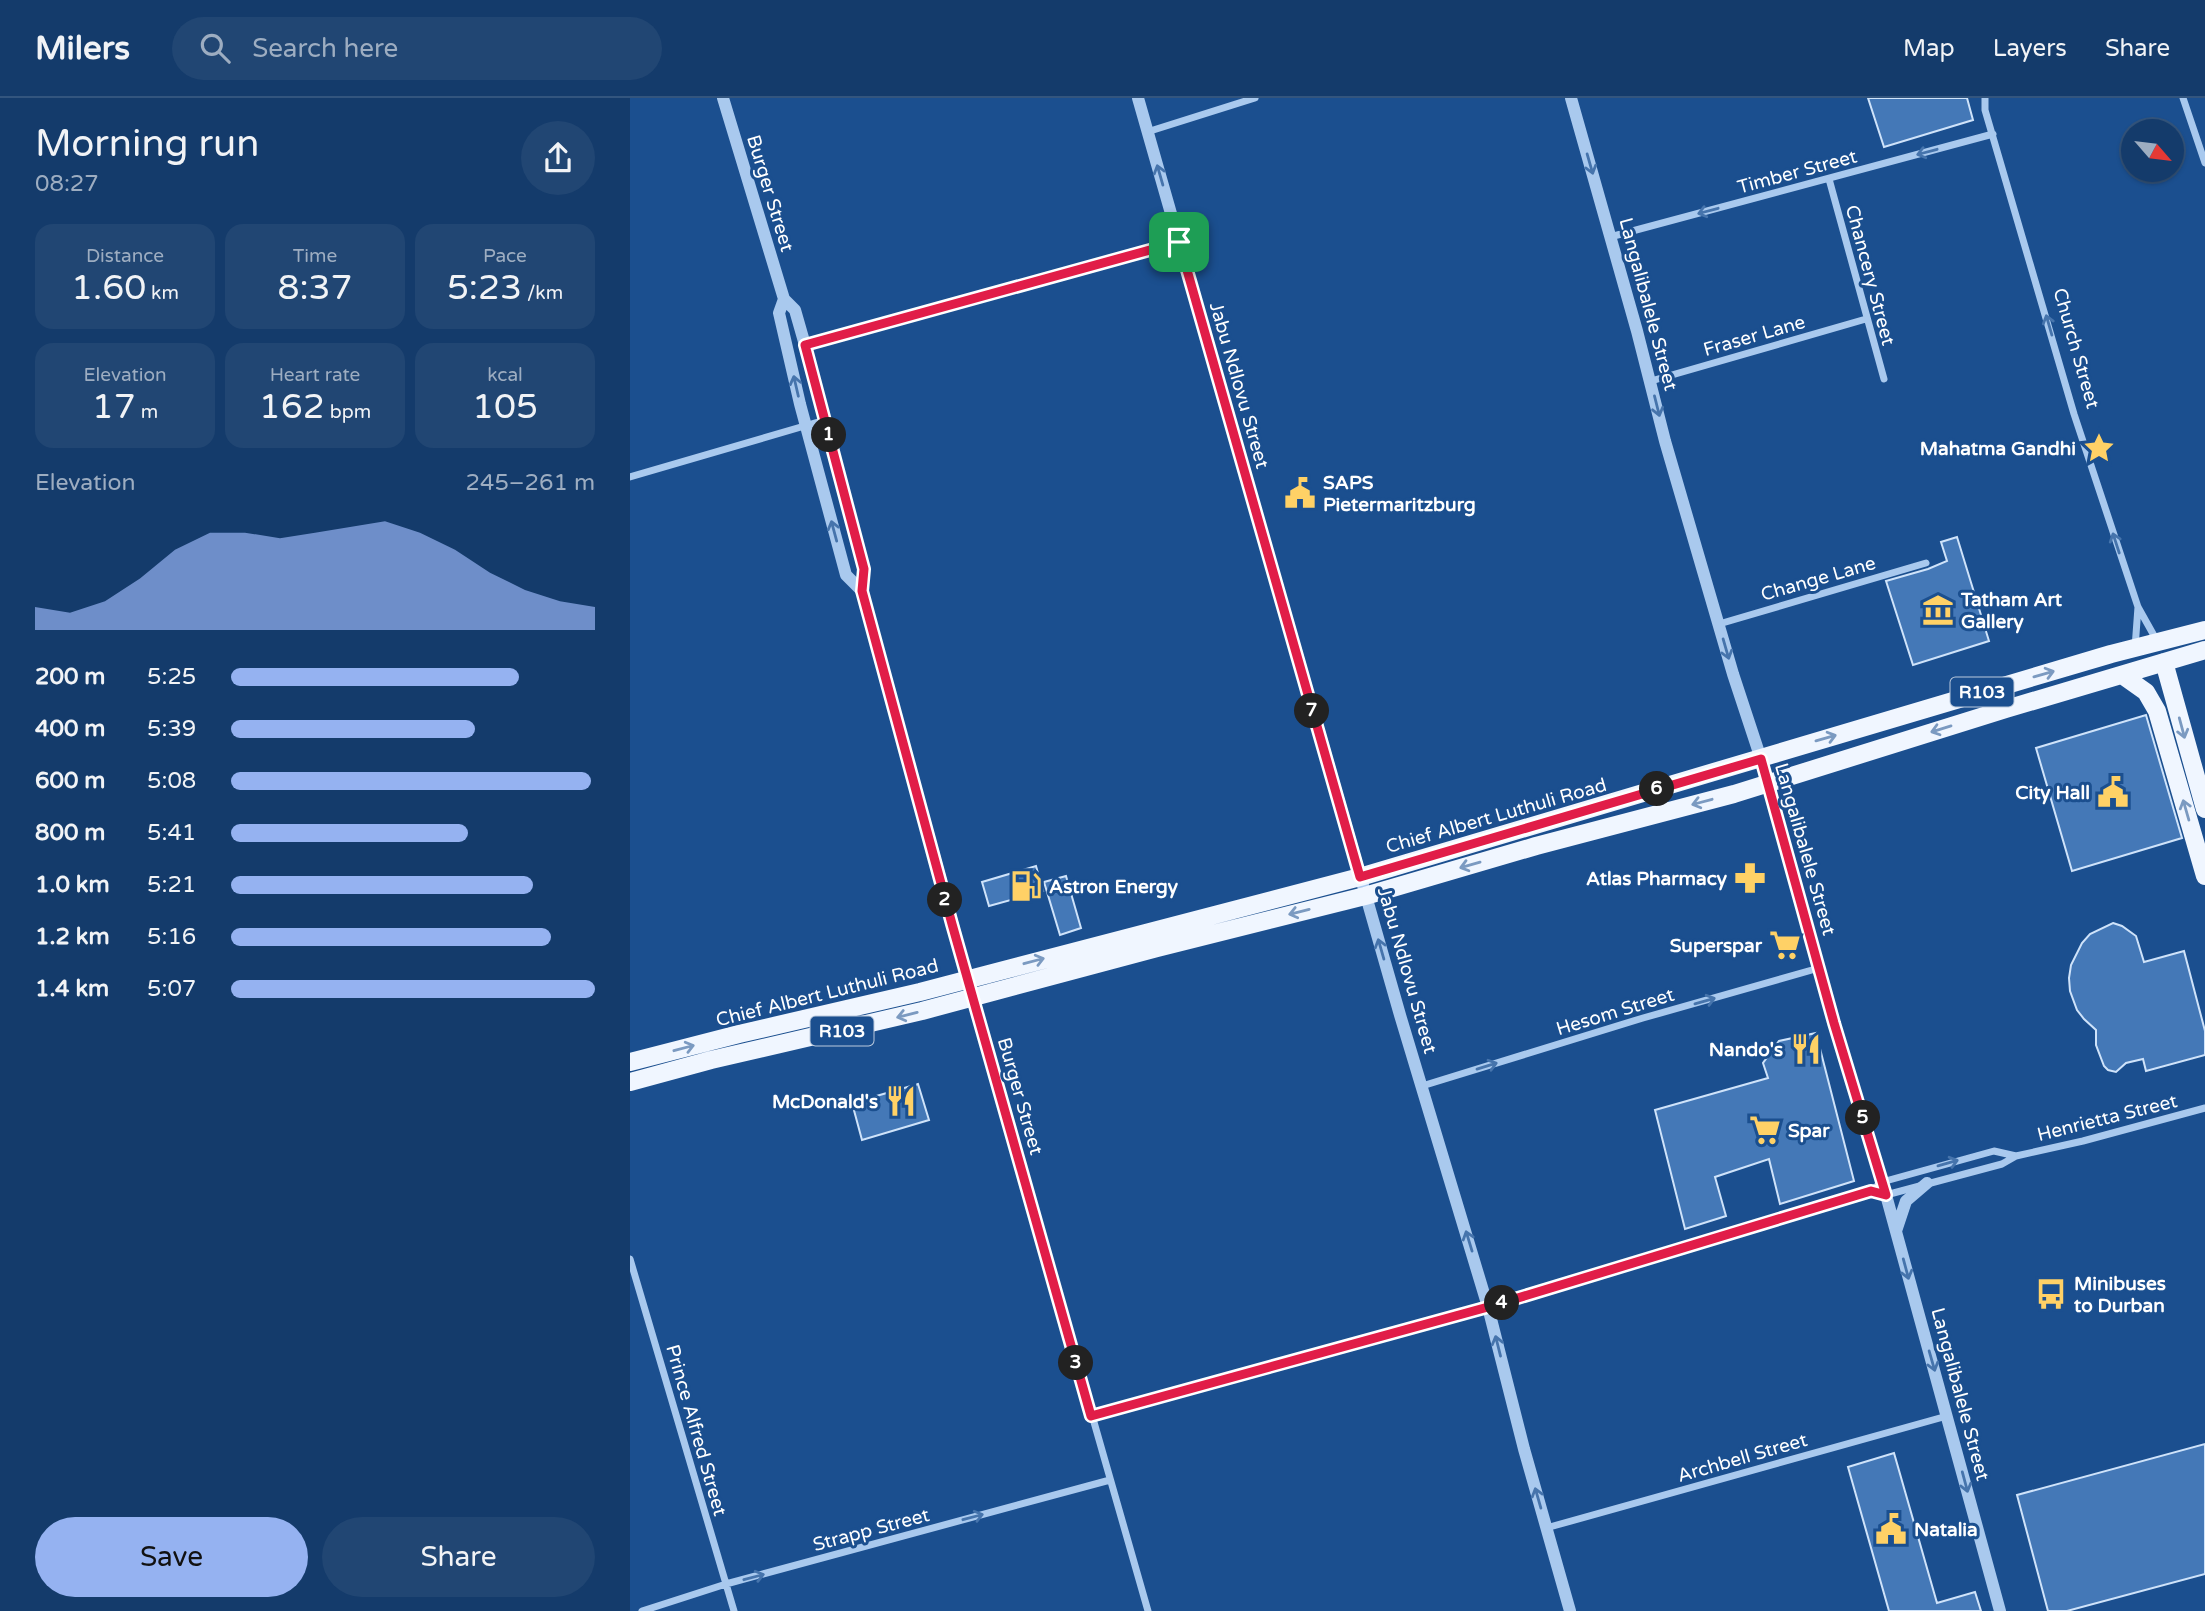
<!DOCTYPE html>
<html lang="en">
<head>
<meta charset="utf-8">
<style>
	body { margin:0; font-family:"Varela Round",sans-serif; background:#214673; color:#f1f3f6; height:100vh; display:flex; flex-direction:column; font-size:26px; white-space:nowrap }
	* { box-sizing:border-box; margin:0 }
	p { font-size:23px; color:#9dadc1 }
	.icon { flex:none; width:38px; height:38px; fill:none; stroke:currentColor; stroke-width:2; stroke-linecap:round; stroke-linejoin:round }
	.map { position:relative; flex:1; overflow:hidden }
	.sheet { display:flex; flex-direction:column; background:#143b6b; width:630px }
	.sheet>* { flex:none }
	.needle { width:46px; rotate:118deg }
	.controls { position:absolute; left:1491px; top:21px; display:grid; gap:14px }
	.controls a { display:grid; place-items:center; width:63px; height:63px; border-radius:50%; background:#143b6b; box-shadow:0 2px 5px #0004,0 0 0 2px #33557e; font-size:35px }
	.pin { position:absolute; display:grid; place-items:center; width:60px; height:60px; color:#fff; margin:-30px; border-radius:14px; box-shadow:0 4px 10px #0006 }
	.km { position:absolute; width:35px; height:35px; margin:-18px; border-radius:50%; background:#222; color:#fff; font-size:19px; line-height:35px; text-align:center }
	.round { display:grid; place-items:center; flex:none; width:74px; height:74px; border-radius:37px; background:#214673 }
	.overview { display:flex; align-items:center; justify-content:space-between; height:119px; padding:0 35px }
	h1 { font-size:38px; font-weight:600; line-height:52px }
	.stats { display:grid; grid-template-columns:repeat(3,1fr); gap:10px; height:119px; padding:7px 35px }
	.stats div { display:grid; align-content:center; border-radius:18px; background:#214673; text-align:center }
	.stats b { font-size:35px; font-weight:600 }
	.stats small { font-size:19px; font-weight:400 }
	.stats p { font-size:19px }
	.chart { height:196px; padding:14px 35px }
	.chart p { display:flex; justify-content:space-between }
	.chart svg { width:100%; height:126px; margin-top:7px; fill:#95b2f1; opacity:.7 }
	.cta { display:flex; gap:14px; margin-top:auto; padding:14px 35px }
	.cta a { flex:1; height:80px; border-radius:42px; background:#95b2f1; color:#111; font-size:28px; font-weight:600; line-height:80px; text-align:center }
	.cta a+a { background:#214673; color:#f1f3f6 }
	ul { padding:0 35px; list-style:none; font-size:23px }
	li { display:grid; grid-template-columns:112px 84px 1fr; align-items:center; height:52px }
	li i { height:18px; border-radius:9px; background:#95b2f1 }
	header { display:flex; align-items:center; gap:42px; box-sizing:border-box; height:98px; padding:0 35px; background:#143b6b; border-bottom:2px solid #33557e }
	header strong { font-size:33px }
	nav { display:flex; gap:38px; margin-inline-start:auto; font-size:24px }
	.search { width:490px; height:63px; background:#214673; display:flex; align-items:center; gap:18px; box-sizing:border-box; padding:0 24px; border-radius:38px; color:#9dadc1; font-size:26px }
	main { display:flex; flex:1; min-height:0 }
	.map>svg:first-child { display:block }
	.building { fill:#4478b7; stroke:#cfe3fa; stroke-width:2 }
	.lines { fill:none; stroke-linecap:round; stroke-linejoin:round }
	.minor { stroke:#a9c9ee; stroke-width:7 }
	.tertiary { stroke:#a9c9ee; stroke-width:12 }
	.primary { stroke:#f0f6ff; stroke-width:18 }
	.oneway { stroke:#4674ac }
	.oneway2 { stroke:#7b9ac1 }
	.route-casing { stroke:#fff; stroke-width:14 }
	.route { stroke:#e11d48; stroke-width:9 }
	.labels { text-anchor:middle; stroke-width:6; stroke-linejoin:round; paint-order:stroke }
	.shield { fill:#1b4f8f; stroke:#bbcadd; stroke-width:2 }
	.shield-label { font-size:18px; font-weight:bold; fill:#fff }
	.street-label { font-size:19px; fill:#fff; stroke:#1b4f8f }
	.poi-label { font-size:19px; font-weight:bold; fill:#fff; stroke:#1b4f8f; text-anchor:end }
</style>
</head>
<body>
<header>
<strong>Milers</strong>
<div class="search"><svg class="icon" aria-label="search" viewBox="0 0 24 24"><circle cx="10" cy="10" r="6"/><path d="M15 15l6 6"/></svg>Search here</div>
<nav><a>Map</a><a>Layers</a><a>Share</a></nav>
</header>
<main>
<section class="sheet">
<div class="overview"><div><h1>Morning run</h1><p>08:27</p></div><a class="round"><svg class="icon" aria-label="share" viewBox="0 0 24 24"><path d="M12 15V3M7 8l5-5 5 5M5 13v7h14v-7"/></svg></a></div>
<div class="stats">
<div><p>Distance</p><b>1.60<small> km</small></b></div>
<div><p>Time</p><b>8:37</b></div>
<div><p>Pace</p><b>5:23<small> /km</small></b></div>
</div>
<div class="stats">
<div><p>Elevation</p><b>17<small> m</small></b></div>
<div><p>Heart rate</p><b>162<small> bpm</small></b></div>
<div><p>kcal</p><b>105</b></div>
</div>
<div class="chart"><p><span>Elevation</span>245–261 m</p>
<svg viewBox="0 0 160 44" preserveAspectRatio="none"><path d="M0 44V36L10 38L20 34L30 26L40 16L50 10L60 10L70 12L80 10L90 8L100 6L110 10L120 16L130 24L140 30L150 34L160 36V44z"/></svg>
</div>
<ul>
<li><b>200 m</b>5:25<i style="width:79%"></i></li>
<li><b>400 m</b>5:39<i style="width:67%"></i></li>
<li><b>600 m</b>5:08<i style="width:99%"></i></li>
<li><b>800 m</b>5:41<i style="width:65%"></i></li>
<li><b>1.0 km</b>5:21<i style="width:83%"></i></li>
<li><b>1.2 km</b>5:16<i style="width:88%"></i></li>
<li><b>1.4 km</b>5:07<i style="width:100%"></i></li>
</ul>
<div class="cta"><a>Save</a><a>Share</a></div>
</section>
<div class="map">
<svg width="1575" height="1513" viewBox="0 0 1575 1513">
	<rect width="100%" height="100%" fill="#1b4f8f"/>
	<path class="building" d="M 1238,0 L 1337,0 L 1343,22 L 1254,49 Z
		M 1327,439 L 1359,543 L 1283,567 L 1256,483 L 1298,471 L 1317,463 L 1311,444 Z
		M 1516,617 L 1552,740 L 1442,773 L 1406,650 Z
		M 406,768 L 413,793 L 359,808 L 352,784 Z
		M 436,778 L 451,830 L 430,837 L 414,784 Z
		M 1483,825 L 1492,828 L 1506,838 L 1514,864 L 1554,853 L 1575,933 L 1575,957 L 1516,973 L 1513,961 L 1496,965 L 1486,974 L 1478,972 L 1474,968 L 1466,947 L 1466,932 L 1454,921 L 1447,912 L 1440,893 L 1439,880 L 1441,867 L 1452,845 L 1460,836 Z
		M 1186,935 L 1224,1083 L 1150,1106 L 1139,1061 L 1085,1079 L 1096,1118 L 1055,1131 L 1025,1012 L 1138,980 L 1133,965 L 1149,943 Z
		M 288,986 L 299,1022 L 232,1042 L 222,1005 Z
		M 1575,1346 L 1575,1476 L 1437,1513 L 1418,1513 L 1387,1397 Z
		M 1264,1355 L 1307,1505 L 1345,1494 L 1351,1513 L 1259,1513 L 1218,1369 Z"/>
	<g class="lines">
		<path class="minor" d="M 1355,0 L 1355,12 L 1444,316 L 1508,509 L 1527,543
			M 1553,0 L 1575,65
			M 517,34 L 625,0
			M 1199,81 L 1254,281
			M 980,139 L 1363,36
			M 175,247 L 549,144
			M 1021,283 L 1236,221
			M 0,379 L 195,322
			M 1089,526 L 1296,465
			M 1505,550 L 1508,509
			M 343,901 L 518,1513
			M 792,988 L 1013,920 L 1189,870
			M 1241,1093 L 1256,1097 L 1372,1066 L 1386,1058 L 1453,1043 L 1575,1010
			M 0,1161 L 104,1513
			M 461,1318 L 858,1209 L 1241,1093 L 1252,1084 L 1364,1053 L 1386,1058
			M 916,1430 L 1317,1318
			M 12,1513 L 96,1486 L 480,1382"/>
		<path class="tertiary" d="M 93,0 L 154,201 L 165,212 L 175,247 L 234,471 L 232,493 L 340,890
			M 508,0 L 770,917 L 858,1209 L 894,1351 L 940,1513
			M 941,0 L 1007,233 L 1035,343 L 1103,576 L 1131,661 L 1204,925 L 1256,1097 L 1370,1513
			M 154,201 L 149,215 L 170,306 L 216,477 L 232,493
			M 1266,1133 L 1276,1103 L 1297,1085"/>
		<path class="primary" d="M 1534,564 L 1575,711
			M 1492,577 L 1516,594 L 1527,613 L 1575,778
			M 0,964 L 109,936 L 290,894 L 730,779 L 1481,556 L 1575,532
			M 0,984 L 81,962 L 292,913 L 527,850 L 735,798 L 906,748 L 1104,696 L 1376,611 L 1575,552"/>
	</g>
	<defs><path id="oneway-shaft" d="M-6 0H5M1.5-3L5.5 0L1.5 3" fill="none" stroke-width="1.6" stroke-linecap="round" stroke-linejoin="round" transform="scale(1.75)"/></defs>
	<g class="oneway">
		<use href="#oneway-shaft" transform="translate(1297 54) rotate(165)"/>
		<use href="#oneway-shaft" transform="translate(960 66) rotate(74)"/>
		<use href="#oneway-shaft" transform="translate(530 77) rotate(-106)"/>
		<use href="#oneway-shaft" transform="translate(1078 113) rotate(165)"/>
		<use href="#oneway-shaft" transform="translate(1419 227) rotate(-106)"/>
		<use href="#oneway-shaft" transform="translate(166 288) rotate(-103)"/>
		<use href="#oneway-shaft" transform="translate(1027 308) rotate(76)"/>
		<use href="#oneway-shaft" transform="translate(204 433) rotate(-105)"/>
		<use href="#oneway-shaft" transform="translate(1486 445) rotate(-108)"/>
		<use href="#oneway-shaft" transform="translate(1096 551) rotate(74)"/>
		<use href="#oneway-shaft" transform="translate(751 851) rotate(-106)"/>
		<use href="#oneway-shaft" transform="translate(1075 903) rotate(-16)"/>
		<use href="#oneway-shaft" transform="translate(857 968) rotate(-17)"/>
		<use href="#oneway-shaft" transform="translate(1318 1065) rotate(-16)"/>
		<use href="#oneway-shaft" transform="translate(839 1143) rotate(-107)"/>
		<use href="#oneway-shaft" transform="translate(1276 1171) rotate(75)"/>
		<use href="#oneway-shaft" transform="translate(868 1248) rotate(-104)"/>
		<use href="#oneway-shaft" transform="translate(1302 1263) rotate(74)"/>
		<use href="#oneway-shaft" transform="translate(1335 1384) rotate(75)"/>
		<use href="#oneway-shaft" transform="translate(908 1400) rotate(-106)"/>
		<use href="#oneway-shaft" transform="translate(343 1419) rotate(-15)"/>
		<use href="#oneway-shaft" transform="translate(124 1479) rotate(-15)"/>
	</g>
	<g class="oneway2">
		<use href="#oneway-shaft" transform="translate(1414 576) rotate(-16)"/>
		<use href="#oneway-shaft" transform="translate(1552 630) rotate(75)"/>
		<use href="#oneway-shaft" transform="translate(1311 631) rotate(163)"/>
		<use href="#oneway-shaft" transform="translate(1196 640) rotate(-16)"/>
		<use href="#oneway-shaft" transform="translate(1072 704) rotate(165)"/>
		<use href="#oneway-shaft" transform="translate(1556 712) rotate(-106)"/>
		<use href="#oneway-shaft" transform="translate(840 767) rotate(164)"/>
		<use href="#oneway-shaft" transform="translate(669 814) rotate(166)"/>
		<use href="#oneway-shaft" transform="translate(404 863) rotate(-15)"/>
		<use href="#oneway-shaft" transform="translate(277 917) rotate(166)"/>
		<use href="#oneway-shaft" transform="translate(54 950) rotate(-15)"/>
	</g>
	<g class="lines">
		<defs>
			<path id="route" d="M 549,144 L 730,779 L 1131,661 L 1204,925 L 1256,1097 L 1241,1093 L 858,1209 L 461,1318 L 322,826 L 232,493 L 234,471 L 175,247 Z"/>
		</defs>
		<use href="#route" class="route-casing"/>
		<use href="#route" class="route"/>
	</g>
	<defs>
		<symbol id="sight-bare" viewBox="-9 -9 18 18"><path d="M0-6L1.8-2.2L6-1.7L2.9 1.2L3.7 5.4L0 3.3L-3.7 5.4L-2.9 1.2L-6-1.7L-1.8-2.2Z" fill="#ffd166" stroke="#1b4f8f" stroke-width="2.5" paint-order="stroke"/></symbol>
		<symbol id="civic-bare" viewBox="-9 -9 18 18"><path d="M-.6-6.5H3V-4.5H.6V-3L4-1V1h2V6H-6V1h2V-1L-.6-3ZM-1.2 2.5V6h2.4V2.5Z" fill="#ffd166" stroke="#1b4f8f" stroke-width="2.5" paint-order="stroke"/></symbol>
		<symbol id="museum-bare" viewBox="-9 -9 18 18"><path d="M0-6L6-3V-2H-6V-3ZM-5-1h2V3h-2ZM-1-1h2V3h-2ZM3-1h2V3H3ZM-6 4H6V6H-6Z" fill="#ffd166" stroke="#1b4f8f" stroke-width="2.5" paint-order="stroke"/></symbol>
		<symbol id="pharmacy-bare" viewBox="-9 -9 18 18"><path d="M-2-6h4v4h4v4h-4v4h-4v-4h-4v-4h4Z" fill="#ffd166" stroke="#1b4f8f" stroke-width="2.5" paint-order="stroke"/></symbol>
		<symbol id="fuel-bare" viewBox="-9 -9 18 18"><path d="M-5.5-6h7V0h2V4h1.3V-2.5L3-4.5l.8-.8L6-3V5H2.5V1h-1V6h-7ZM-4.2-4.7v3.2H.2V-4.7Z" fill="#ffd166" stroke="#1b4f8f" stroke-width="2.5" paint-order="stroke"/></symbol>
		<symbol id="supermarket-bare" viewBox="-9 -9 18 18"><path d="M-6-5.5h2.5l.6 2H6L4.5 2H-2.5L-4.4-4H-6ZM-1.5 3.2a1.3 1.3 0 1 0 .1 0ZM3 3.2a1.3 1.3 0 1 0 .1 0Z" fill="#ffd166" stroke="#1b4f8f" stroke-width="2.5" paint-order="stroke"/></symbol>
		<symbol id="restaurant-bare" viewBox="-9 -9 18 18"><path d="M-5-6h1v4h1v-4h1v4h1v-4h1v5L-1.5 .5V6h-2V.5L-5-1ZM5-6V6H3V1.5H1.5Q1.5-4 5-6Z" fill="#ffd166" stroke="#1b4f8f" stroke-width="2.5" paint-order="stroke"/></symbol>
		<symbol id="bus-bare" viewBox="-9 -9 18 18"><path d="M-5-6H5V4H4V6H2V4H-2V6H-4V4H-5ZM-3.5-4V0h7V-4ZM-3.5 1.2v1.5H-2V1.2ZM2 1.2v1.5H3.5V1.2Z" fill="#ffd166" stroke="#1b4f8f" stroke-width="2.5" paint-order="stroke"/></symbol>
	</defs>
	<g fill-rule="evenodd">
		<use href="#sight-bare" x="1447" y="328" width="44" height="44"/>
		<use href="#civic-bare" x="648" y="373" width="44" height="44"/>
		<use href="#museum-bare" x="1286" y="490" width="44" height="44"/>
		<use href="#civic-bare" x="1461" y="672" width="44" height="44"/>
		<use href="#pharmacy-bare" x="1098" y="758" width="44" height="44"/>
		<use href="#fuel-bare" x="374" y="766" width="44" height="44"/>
		<use href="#supermarket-bare" x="1133" y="825" width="44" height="44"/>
		<use href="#restaurant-bare" x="1154" y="929" width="44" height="44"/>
		<use href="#restaurant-bare" x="249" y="981" width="44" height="44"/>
		<use href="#supermarket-bare" x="1113" y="1010" width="44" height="44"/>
		<use href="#bus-bare" x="1399" y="1174" width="44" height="44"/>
		<use href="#civic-bare" x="1239" y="1409" width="44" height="44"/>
	</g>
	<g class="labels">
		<g class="shield">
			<rect x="1320.5" y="579.5" width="63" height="29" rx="5"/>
			<rect x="180.5" y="918.5" width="63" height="29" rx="5"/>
		</g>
		<g class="shield-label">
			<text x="1352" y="600">R103</text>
			<text x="212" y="939">R103</text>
		</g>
		<g class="street-label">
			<text transform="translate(1167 73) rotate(-15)" y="7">Timber Street</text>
			<text transform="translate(141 95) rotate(73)" y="7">Burger Street</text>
			<text transform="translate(1241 177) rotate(75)" y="7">Chancery Street</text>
			<text transform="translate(1019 206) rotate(75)" y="7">Langalibalele Street</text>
			<text transform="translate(1124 237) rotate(-16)" y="7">Fraser Lane</text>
			<text transform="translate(1447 250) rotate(74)" y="7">Church Street</text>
			<text transform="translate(610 287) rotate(74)" y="7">Jabu Ndlovu Street</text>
			<text transform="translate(1188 480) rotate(-16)" y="7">Change Lane</text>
			<text transform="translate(866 717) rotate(-16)" y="7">Chief Albert Luthuli Road</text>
			<text transform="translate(1176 751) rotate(74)" y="7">Langalibalele Street</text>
			<text transform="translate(778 872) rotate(74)" y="7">Jabu Ndlovu Street</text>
			<text transform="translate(197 894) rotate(-14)" y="7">Chief Albert Luthuli Road</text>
			<text transform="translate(985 913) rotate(-17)" y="7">Hesom Street</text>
			<text transform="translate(391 998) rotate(74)" y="7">Burger Street</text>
			<text transform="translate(1477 1019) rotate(-14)" y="7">Henrietta Street</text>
			<text transform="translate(1331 1296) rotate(75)" y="7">Langalibalele Street</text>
			<text transform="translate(67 1332) rotate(74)" y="7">Prince Alfred Street</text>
			<text transform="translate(1112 1359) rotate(-16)" y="7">Archbell Street</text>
			<text transform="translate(241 1431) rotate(-15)" y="7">Strapp Street</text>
		</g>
		<g class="poi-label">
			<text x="1446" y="357">Mahatma Gandhi</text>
			<text x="693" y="391" text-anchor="start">SAPS<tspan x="693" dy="22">Pietermaritzburg</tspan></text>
			<text x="1331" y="508" text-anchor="start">Tatham Art<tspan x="1331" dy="22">Gallery</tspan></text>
			<text x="1460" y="701">City Hall</text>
			<text x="1097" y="787">Atlas Pharmacy</text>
			<text x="419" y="795" text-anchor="start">Astron Energy</text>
			<text x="1132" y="854">Superspar</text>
			<text x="1153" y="958">Nando's</text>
			<text x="248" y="1010">McDonald's</text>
			<text x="1158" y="1039" text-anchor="start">Spar</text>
			<text x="1444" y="1192" text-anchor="start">Minibuses<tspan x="1444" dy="22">to Durban</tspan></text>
			<text x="1284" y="1438" text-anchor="start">Natalia</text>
		</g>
	</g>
</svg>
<div class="controls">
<a><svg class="needle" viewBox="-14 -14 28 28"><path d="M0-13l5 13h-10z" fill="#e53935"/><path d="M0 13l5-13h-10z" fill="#9dadc1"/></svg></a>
</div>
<div class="pin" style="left:549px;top:144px;background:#1e9e55"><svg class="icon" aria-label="arrive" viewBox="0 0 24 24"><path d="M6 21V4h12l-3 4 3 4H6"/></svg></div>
<b class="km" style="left:199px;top:337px">1</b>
<b class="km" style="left:315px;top:802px">2</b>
<b class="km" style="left:446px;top:1265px">3</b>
<b class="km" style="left:872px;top:1205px">4</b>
<b class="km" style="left:1233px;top:1020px">5</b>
<b class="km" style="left:1027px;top:691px">6</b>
<b class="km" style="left:682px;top:613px">7</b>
</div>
</main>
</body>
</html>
